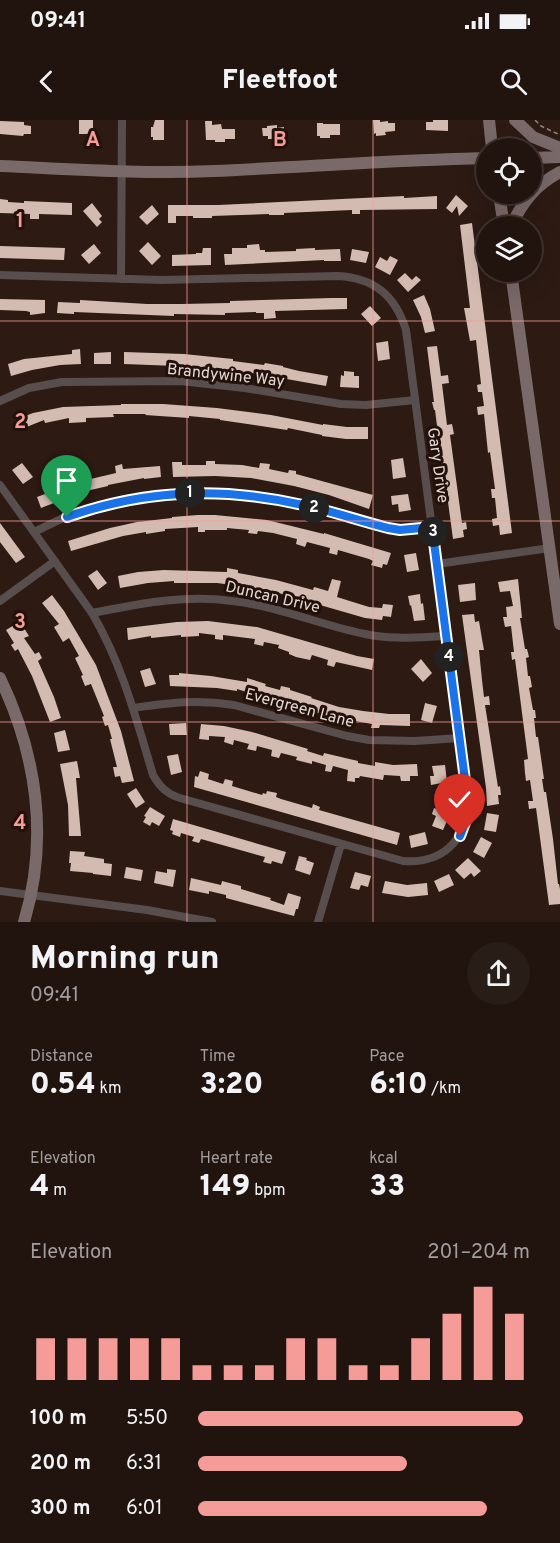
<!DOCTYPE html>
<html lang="en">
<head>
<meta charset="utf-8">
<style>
	body { margin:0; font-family:Overpass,sans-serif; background:#291d17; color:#f1f3f6; height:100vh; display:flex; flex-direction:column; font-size:22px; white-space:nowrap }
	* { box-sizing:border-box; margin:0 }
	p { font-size:20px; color:#a29e9e }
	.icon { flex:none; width:33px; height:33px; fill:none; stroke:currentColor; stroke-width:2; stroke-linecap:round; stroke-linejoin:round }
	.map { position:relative; height:802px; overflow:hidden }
	.panel { display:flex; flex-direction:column; background:#21140e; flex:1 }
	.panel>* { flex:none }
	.tools { position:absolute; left:476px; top:18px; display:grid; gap:12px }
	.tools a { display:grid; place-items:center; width:66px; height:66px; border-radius:50%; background:#21140e; box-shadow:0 6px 24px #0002,0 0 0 2px #3e332e; font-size:30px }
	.pin { position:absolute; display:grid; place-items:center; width:51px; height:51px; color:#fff; margin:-62px -26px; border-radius:50% 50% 50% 0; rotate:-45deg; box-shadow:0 0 6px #0007 }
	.pin .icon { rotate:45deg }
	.km { position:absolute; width:30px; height:30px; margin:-15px; border-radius:50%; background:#222; color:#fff; font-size:16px; line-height:30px; text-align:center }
	.round { display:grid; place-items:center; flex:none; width:63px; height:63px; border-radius:32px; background:#291d17 }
	.summary { display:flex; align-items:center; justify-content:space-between; height:102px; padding:0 30px }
	h1 { font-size:33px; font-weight:800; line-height:45px }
	.figures { display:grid; grid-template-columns:repeat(3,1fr); gap:9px; height:102px; padding:6px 30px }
	.figures div { display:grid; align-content:center }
	.figures b { font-size:30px; font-weight:800 }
	.figures small { font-size:16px; font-weight:400 }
	.figures p { font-size:16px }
	.chart { height:168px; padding:12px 30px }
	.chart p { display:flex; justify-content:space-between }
	.chart svg { width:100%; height:108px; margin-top:6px; stroke:#f59b98; stroke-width:6 }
	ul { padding:0 30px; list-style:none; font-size:20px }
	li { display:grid; grid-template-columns:96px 72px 1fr; align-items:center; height:45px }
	li i { height:15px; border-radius:8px; background:#f59b98 }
	.status { display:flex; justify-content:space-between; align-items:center; height:42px; padding:0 30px; background:#21140e; direction:ltr }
	.status svg { height:16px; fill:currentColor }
	header { display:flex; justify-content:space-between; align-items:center; height:78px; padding:0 30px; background:#21140e; font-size:27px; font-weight:800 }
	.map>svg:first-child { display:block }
	.building { fill:#d3bbb1 }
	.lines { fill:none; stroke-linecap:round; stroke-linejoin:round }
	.path { stroke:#90817b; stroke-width:1.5; stroke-dasharray:4.5 3; stroke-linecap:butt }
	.street { stroke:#594e4e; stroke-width:8 }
	.secondary { stroke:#796968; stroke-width:12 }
	.route-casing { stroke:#fff; stroke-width:12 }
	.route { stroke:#1a73e8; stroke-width:8 }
	.grid { fill:none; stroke:#f59b98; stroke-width:1.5; stroke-opacity:0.55 }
	.labels { text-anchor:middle; stroke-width:6; stroke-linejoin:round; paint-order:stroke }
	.street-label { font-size:16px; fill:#e4d7d3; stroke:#22110a }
	.grid-label { font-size:20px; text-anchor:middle; font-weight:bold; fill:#f59b98; stroke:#22110a; stroke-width:6; stroke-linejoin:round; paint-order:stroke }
</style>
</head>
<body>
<div class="status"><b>09:41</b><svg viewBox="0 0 49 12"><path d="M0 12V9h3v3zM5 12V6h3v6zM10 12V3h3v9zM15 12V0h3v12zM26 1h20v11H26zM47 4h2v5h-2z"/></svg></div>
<header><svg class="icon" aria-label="back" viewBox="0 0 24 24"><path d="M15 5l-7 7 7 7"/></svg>Fleetfoot<svg class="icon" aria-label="search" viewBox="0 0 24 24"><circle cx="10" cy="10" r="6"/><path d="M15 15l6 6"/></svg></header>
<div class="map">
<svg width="560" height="802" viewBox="0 0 560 802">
	<rect width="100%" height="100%" fill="#2c1a13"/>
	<path class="building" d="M 79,0 L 93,0 L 93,14 L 79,14 Z
		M 155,0 L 164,0 L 164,20 L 153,20 L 153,17 L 151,17 L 151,7 L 153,7 Z
		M 373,0 L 380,0 L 380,2 L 388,1 L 388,3 L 395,3 L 395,11 L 385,12 L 386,15 L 376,16 L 376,13 L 374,14 Z
		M 433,0 L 448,0 L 448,11 L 426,10 L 426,2 L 433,2 Z
		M 0,1 L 24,2 L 24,5 L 31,6 L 31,14 L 24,14 L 23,16 L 0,14 Z
		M 205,1 L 212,1 L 212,5 L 221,4 L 222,9 L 235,9 L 235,19 L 225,19 L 225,22 L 215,22 L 215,20 L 206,20 Z
		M 317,3 L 323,3 L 323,4 L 340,4 L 340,15 L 330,15 L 330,18 L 320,18 L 320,16 L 317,16 Z
		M 277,5 L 277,8 L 284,7 L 284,15 L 277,16 L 277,19 L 268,19 L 268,16 L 263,16 L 262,8 L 267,8 L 267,6 Z
		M 456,75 L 468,86 L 459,96 L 457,86 L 452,93 L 446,88 Z
		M 404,76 L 404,78 L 437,76 L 437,89 L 360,90 L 360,94 L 352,94 L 352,90 L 284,93 L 284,95 L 269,95 L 269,94 L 212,96 L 212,98 L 193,98 L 193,96 L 176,96 L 176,103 L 168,103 L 168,85 L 218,85 Z
		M 0,79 L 8,80 L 8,82 L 24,83 L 24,81 L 72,83 L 72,95 L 39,94 L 39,99 L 30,99 L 30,94 L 0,93 Z
		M 92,83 L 102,96 L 99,99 L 102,102 L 97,107 L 83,91 Z
		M 152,85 L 159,94 L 147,105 L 139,97 Z
		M 472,103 L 512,413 L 500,415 L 499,405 L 493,406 L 492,399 L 497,398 L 495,378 L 492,378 L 491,369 L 495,369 L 490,332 L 488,333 L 484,294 L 478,295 L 477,287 L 484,286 L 482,272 L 478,272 L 477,265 L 481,264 L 476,220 L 470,221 L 464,188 L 470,188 L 460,105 Z
		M 148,122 L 161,136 L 152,145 L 139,131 Z
		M 94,124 L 101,133 L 89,144 L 81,135 Z
		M 259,124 L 260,130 L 265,130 L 265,132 L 296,131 L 296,129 L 315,128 L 315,130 L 340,129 L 341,141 L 324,141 L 324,140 L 225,145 L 224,134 L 232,134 L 232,128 L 247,128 L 247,125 Z
		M 0,126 L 65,128 L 64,140 L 0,138 Z
		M 203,128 L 211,128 L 211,145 L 172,146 L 172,135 L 196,134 L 196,133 L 202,133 Z
		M 352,129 L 369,132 L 366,143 L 350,140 Z
		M 390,136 L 398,140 L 390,155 L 375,147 L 380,137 L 387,141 Z
		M 405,153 L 412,160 L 416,156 L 421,160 L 408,172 L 397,160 Z
		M 424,175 L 430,189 L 435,211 L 425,213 L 421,197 L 413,180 Z
		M 331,178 L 347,178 L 347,189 L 275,191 L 276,198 L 264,199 L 264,193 L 256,193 L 256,192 L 225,193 L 225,195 L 174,194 L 174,196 L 74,192 L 74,194 L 57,193 L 58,182 L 80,183 L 80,180 L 147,184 L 181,184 L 230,183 L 230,181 Z
		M 0,179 L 45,180 L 45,193 L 30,195 L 30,192 L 26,191 L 0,190 Z
		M 370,186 L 381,198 L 372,206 L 361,194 Z
		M 388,221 L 390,239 L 378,241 L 376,223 Z
		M 437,226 L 441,256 L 448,255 L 449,263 L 442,264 L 447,305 L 452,304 L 454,314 L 450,315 L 462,403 L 466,402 L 467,409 L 463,410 L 464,417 L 453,419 L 443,345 L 442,345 L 435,290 L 434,290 L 432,282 L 434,282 L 427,227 Z
		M 80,229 L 81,244 L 60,245 L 32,250 L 11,256 L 8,244 L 24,239 L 72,234 L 72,230 Z
		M 111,232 L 111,244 L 94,244 L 94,233 Z
		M 124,232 L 184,234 L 233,239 L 233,241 L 264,245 L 265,243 L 283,246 L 283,247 L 299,251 L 328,256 L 326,266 L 252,253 L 202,247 L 124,244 Z
		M 344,251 L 354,252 L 354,256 L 359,256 L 359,268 L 340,267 L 341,255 L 344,256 Z
		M 121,284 L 163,284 L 217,288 L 271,295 L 323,305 L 323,304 L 347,307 L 368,307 L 368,319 L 346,319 L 322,316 L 322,315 L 288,308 L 287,310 L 220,300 L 220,299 L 189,296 L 189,298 L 145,295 L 146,294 L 113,294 L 114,297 L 86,298 L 86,302 L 69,303 L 69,298 L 45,303 L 44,300 L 19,310 L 15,300 L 33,293 L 63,287 L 121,285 Z
		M 403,338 L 406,357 L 393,359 L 391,340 Z
		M 206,341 L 215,341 L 215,344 L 242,345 L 259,348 L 260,343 L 270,344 L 269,349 L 288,353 L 289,350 L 296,351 L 296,354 L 373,375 L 369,389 L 329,375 L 294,366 L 251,358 L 215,356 L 173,357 L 172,342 L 182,342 L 182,345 L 206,345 Z
		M 22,343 L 33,357 L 23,364 L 12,350 Z
		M 122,344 L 123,349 L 160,346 L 161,357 L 144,359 L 144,358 L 108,365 L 108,366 L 82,372 L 41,388 L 37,377 L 69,365 L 67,361 L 77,358 L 78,362 L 116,353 L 115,346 Z
		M 408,374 L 411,390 L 399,392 L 398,384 L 392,385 L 391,376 Z
		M 198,395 L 215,395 L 267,400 L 324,414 L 324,413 L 391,433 L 387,445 L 383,444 L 382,448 L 371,445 L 373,441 L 369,439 L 338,430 L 337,435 L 329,433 L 330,428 L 307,422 L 305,427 L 296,424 L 297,419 L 273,413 L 258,411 L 257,414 L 248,413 L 249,410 L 227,408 L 227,410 L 205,410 L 205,412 L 198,412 L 198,407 L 165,409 L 165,411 L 146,414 L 146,412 L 123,416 L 71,431 L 68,421 L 110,408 L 137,402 L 172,398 L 172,397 Z
		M 0,403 L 25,437 L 16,443 L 0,422 Z
		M 416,433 L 419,450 L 407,452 L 404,435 Z
		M 227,448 L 238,450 L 238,453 L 276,460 L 313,470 L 314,467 L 328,471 L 332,459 L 341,461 L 337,477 L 369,487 L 382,488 L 383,484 L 393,485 L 391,497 L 383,496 L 382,500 L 365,498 L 268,470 L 217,463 L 174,463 L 174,461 L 148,463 L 120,468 L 118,456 L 138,452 L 164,450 L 227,452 Z
		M 97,450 L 107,463 L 98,470 L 88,456 Z
		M 518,459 L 522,498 L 520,498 L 525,529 L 527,529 L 529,537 L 526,538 L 528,556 L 530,556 L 532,567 L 529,568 L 533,590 L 535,590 L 536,598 L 534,598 L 536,617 L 538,617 L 544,659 L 542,659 L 544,672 L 546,672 L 553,719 L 558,764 L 559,764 L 560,769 L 560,784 L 549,785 L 536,688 L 529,689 L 528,681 L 533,681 L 530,660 L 526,661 L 525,653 L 524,640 L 528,639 L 515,539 L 512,540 L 511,532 L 514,532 L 511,506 L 505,507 L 503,497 L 507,497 L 506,487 L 513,486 L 510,471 L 500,472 L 498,462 Z
		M 475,463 L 476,480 L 460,482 L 458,465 Z
		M 420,474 L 421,484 L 423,483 L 425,500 L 414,501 L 411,485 L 410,486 L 408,476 Z
		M 52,475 L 64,491 L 96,545 L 121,611 L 134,661 L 122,663 L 120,656 L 115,657 L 113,647 L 117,647 L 110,619 L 112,619 L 108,605 L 105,606 L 102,597 L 104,596 L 91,564 L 85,566 L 81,556 L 83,555 L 75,538 L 79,536 L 69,518 L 63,522 L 54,507 L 59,504 L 42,483 Z
		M 474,494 L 475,502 L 479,501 L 482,519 L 484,530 L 479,530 L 482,560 L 484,577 L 489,576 L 490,585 L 485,585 L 498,667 L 500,666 L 501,675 L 498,675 L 499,684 L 487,686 L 486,668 L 462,495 Z
		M 208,501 L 257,507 L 357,536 L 374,539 L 372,550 L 336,542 L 334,547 L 327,545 L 328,540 L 312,535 L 310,540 L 296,537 L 289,534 L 289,532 L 278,528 L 279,525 L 264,522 L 263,526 L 254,524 L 255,519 L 223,515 L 223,520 L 215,519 L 215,515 L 199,513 L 199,516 L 181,517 L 181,515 L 151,518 L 151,516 L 128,520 L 127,508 L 177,502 Z
		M 16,504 L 20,511 L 24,508 L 29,516 L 24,518 L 35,534 L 39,532 L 42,538 L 38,541 L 54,577 L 61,598 L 50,602 L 32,556 L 18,529 L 15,531 L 11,525 L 14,523 L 6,510 Z
		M 421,539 L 432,553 L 423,562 L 411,549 Z
		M 150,548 L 156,564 L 145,567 L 140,551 Z
		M 179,553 L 211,556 L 247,562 L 247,558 L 266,564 L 265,566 L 280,570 L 281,566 L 290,568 L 290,570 L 312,577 L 311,578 L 339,587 L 363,591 L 389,594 L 410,594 L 410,606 L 380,605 L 379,608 L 371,608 L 372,604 L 333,597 L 317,593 L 317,591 L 286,581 L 285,584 L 237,569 L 237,571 L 217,568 L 170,566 L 169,555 L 179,555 Z
		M 425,583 L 437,586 L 432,603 L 421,600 Z
		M 186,603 L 187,615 L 170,615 L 169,604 Z
		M 201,604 L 224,606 L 252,612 L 308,629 L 307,631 L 323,636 L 324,633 L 358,641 L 358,643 L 375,646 L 375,642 L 393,645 L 417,644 L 418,656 L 410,656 L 410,661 L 401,661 L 400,656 L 384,655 L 383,660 L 360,656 L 359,658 L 355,658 L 355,662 L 347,661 L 348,650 L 333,646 L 331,652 L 325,651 L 326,645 L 312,641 L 312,644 L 296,640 L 297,637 L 281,633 L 279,638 L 271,636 L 272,630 L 257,626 L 256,631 L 247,629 L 249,624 L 234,620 L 233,625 L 224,622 L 225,617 L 209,616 L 209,620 L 199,619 Z
		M 65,610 L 70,630 L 58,632 L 54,613 Z
		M 178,634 L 182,652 L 171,655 L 167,636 Z
		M 77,641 L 80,658 L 76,658 L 81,716 L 69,716 L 68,685 L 60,644 Z
		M 445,645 L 447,662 L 431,665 L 430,656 L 434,656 L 432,646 Z
		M 200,651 L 209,654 L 208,659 L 223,664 L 225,659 L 233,661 L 232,666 L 262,675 L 263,673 L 266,674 L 267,671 L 277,673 L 276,677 L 281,679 L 312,688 L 313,684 L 320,687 L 319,690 L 400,713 L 397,725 L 194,667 L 195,656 L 198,657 Z
		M 136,668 L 145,682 L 136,688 L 127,674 Z
		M 150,687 L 165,696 L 159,706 L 152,702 L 150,706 L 143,702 L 146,697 L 144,696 Z
		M 434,688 L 450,694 L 443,710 L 432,706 L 436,696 L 432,694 Z
		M 487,693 L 499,695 L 496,712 L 484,710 Z
		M 173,699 L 286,732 L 282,744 L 272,741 L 271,744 L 263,742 L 265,737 L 201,719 L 199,723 L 192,721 L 194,717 L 181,713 L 180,717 L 172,714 L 173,711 L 170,710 Z
		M 425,712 L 428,724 L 411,728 L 409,716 Z
		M 481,717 L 492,723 L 484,738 L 473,732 Z
		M 70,731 L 85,732 L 84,736 L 104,739 L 104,743 L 112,744 L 111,756 L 93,754 L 93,753 L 70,751 L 71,743 L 69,743 Z
		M 299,736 L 307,738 L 306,740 L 314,743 L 310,755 L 295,750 Z
		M 468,738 L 481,751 L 474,757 L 471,753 L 464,759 L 455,750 Z
		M 126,747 L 143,750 L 141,761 L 124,758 Z
		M 167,749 L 176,750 L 173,767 L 154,763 L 156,751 L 167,753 Z
		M 355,752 L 371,756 L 368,767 L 361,765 L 359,770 L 350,768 Z
		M 449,754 L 454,765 L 439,772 L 434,761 Z
		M 191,758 L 221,765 L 222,761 L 241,766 L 241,769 L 271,778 L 270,780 L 284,785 L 288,773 L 301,777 L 298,789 L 296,789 L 294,796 L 226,778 L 226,775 L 209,771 L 209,774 L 189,770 Z
		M 385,761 L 407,765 L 427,763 L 428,775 L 408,777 L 382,773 Z"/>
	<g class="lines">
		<path class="path" d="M 535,0 L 541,6 L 560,15"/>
		<path class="street" d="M 0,155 L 162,160 L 338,156 C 374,158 395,175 406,210 L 468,683 C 466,721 442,744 403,741 L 180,678 C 167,674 160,667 153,655 C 136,598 122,544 92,493 L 0,365
			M 121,159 L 122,0
			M 0,281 L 29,268 L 62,262 L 180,261 L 245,268 L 341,284 L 366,285 L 415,280
			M 34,412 C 45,407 56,401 68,396 C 142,366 226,368 303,385 C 332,391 360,401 388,408 L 400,410 L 432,407
			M 437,444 L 550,428
			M 0,481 L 55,441
			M 92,493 C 139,484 185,474 232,481 C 278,486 320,505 365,514 C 392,520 419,517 446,516
			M 133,588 C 169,583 197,579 234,585 L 347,616 L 369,620 L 415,621 L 460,618
			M 0,771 L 147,790 L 212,802
			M 318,802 L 341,724"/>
		<path class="secondary" d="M 489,0 L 492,28
			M 515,0 L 533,17 L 560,28
			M 531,38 L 560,37
			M 0,46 C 71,49 142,54 214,51 C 304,47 395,40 486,38
			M 499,74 L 504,106
			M 511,106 C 523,81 536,65 560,52
			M 511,152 L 560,504
			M 0,558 C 37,635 49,719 24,802"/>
	</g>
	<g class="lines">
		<defs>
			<path id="route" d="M 67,397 C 146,369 222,367 303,385 C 332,391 360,401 388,408 L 400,410 L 432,407 L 468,683 L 468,695 L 460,716"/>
		</defs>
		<use href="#route" class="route-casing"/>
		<use href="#route" class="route"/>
	</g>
	<path class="grid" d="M 187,0 L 187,802M 373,0 L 373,802M 0,201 L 560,201M 0,401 L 560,401M 0,602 L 560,602"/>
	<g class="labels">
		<g class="street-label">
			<text transform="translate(226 254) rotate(6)" y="6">Brandywine Way</text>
			<text transform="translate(439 345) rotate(82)" y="6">Gary Drive</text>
			<text transform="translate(273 476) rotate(13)" y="6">Duncan Drive</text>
			<text transform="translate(300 587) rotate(15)" y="6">Evergreen Lane</text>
		</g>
	</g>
	<g class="grid-label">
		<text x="93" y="26">A</text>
		<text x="280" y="26">B</text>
		<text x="20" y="107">1</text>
		<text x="20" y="308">2</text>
		<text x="20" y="508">3</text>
		<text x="20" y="709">4</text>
	</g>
</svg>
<div class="tools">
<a><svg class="icon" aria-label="locate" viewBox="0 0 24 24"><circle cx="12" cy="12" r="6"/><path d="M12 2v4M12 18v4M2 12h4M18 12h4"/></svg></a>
<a><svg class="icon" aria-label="layers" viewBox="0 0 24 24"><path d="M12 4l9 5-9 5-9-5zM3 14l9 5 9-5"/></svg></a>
</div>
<div class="pin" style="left:67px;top:397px;background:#1e9e55"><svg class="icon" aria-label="arrive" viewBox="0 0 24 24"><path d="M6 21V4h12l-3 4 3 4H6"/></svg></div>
<div class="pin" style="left:460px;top:716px;background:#d93025"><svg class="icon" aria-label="check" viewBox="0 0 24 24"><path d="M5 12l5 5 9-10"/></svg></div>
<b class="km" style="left:190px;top:373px">1</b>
<b class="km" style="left:314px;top:388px">2</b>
<b class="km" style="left:433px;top:412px">3</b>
<b class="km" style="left:449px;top:537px">4</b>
</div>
<section class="panel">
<div class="summary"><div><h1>Morning run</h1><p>09:41</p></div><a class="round"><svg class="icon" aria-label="share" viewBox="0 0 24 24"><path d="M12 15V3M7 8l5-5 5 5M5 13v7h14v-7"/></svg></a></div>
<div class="figures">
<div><p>Distance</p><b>0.54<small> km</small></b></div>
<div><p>Time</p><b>3:20</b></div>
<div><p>Pace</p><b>6:10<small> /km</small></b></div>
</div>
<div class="figures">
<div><p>Elevation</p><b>4<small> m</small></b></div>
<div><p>Heart rate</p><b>149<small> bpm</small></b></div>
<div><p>kcal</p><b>33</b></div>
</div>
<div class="chart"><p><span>Elevation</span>201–204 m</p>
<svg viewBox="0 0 160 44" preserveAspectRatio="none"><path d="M5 44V27M15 44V27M25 44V27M35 44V27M45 44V27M55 44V38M65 44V38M75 44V38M85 44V27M95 44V27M105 44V38M115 44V38M125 44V27M135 44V17M145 44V6M155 44V17"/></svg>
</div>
<ul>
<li><b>100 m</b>5:50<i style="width:98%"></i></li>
<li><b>200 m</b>6:31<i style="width:63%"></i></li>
<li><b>300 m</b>6:01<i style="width:87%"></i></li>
</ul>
</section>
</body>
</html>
